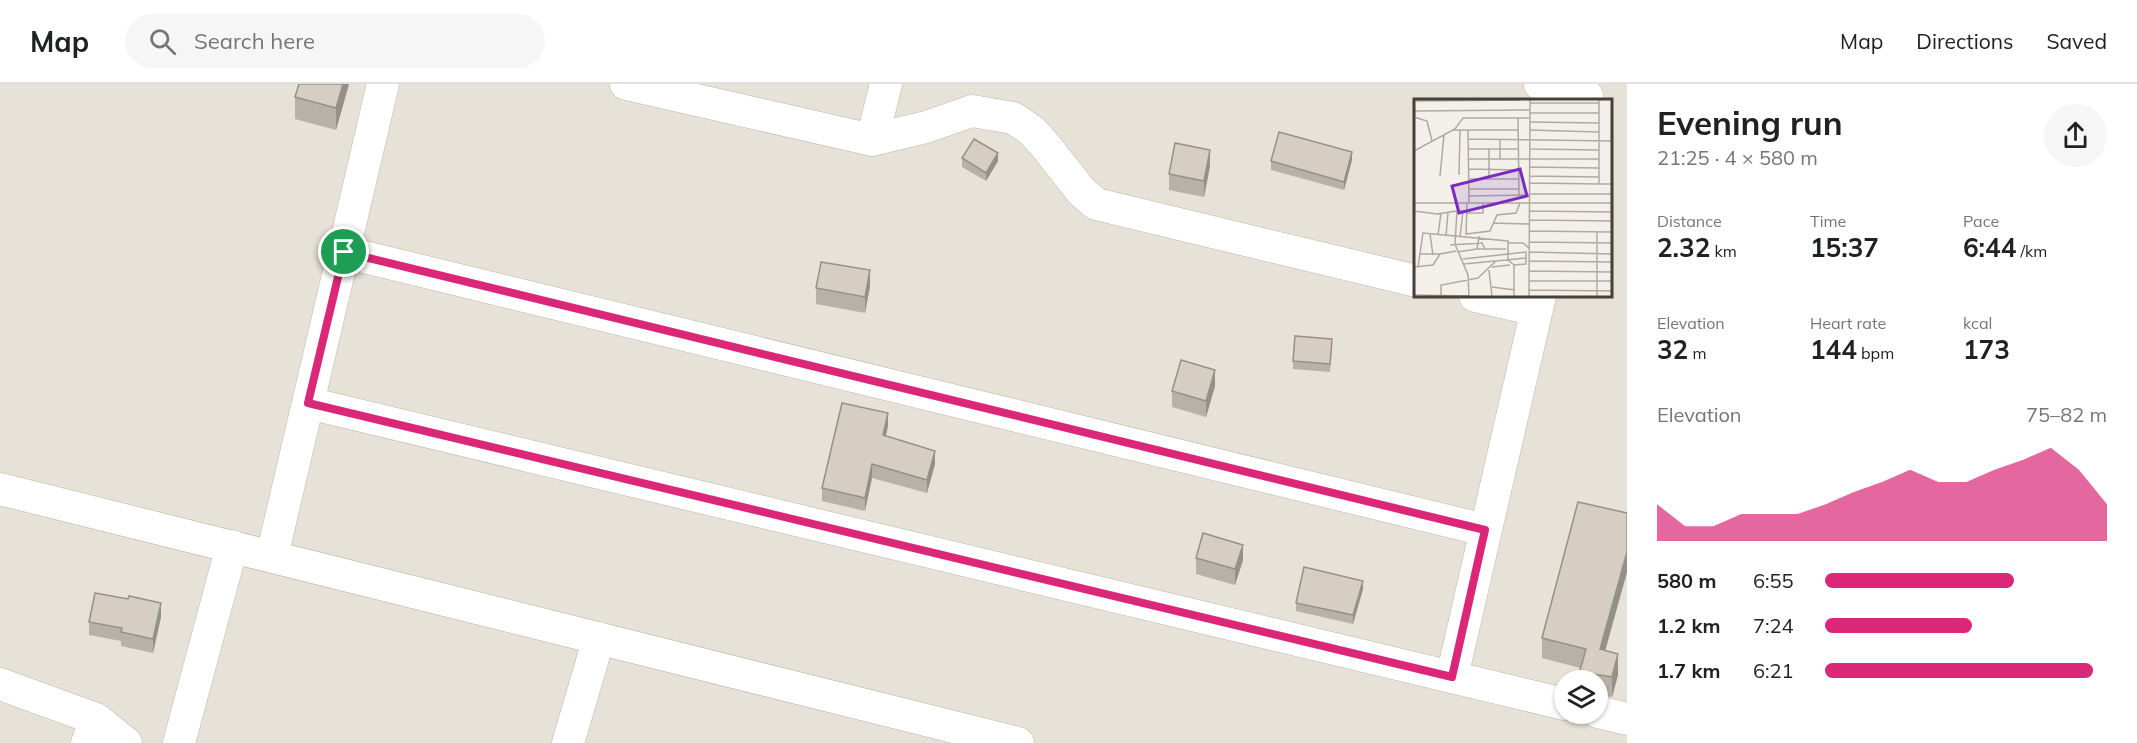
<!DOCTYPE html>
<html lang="en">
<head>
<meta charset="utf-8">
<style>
	body { margin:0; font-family:Mulish,sans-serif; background:#f6f6f6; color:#202124; height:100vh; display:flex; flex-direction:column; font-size:22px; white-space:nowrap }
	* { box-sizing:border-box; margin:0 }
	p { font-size:20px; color:#757577 }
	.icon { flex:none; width:33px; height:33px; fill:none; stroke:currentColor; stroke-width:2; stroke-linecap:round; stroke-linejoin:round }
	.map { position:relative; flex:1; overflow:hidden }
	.details { display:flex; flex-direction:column; background:#fff; width:510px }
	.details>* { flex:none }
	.buttons { position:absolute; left:1554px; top:586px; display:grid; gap:12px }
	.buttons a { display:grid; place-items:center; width:54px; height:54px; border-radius:50%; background:#fff; box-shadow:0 2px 4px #0004; font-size:30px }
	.pin { position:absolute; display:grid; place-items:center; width:51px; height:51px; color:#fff; margin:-26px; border:3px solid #fff; border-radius:50%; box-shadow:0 2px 6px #0007 }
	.round { display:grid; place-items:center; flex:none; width:63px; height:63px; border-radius:32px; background:#f6f6f6 }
	.head { display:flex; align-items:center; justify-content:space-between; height:102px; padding:0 30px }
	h1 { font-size:33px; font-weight:700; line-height:45px }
	.stats { display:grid; grid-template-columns:repeat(3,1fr); gap:9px; height:102px; padding:6px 30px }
	.stats div { display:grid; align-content:center }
	.stats b { font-size:26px; font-weight:700 }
	.stats small { font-size:16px; font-weight:400 }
	.stats p { font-size:16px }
	.chart { height:168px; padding:12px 30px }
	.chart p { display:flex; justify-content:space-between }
	.chart svg { width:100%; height:108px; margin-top:6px; fill:#db2777; opacity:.7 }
	ul { padding:0 30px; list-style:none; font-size:20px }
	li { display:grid; grid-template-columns:96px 72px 1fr; align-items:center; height:45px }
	li i { height:15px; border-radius:8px; background:#db2777 }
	header { display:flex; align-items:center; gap:36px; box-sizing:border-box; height:84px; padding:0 30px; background:#fff; border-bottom:2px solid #e0e0e0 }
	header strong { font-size:28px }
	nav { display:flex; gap:33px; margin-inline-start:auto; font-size:21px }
	.search { width:420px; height:54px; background:#f6f6f6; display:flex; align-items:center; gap:15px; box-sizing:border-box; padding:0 21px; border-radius:33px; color:#757577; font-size:22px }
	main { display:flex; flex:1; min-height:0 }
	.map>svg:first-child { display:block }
	.residential { fill:#e6e2d7; fill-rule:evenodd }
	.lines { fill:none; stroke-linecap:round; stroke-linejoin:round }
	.minor-casing { stroke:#beb7ac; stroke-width:33 }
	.minor { stroke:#fff; stroke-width:32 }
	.wall { fill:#b8b1a7 }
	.shaded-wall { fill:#969088 }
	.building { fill:#d6cec2; stroke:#969088; stroke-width:1.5 }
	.route-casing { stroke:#fff; stroke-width:12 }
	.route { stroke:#db2777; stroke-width:8 }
	.inset-road { fill:none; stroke:#aeaaa2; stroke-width:1.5 }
	.view { fill:#7b2cbf; fill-opacity:0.15; stroke:#7b2cbf; stroke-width:3 }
	.inset-edge { fill:none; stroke:#464038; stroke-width:3 }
</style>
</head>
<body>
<header>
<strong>Map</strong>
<div class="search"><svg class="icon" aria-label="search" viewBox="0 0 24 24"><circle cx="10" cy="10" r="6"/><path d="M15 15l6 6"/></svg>Search here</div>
<nav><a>Map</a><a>Directions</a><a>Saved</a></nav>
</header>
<main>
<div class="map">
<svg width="1627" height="659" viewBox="0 0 1627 659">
	<rect width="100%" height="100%" fill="#f3f0e9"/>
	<path class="residential" d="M 0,0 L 1627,0 L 1627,659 L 0,659 ZM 1416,16 L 1610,16 L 1610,212 L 1416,212 ZM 1564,597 L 1598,597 L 1598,630 L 1564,630 Z"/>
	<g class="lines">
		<defs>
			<path id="minor" d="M 626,0 L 872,56 L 926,43 L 972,27 L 1013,34 L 1031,46 L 1044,60 L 1082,108 L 1096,120 L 1416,197
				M 1540,0 L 1587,12
				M 872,56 L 886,0
				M 344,168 L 1485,446
				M 1475,212 L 1537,226
				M 308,319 L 1564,620
				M 0,405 L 1018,659
				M 272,472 L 383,0
				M 1452,593 L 1540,212
				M 0,600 L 96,635 L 87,659
				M 1598,628 L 1627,635
				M 96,635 L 126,659
				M 179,659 L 232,462
				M 568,659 L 599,554"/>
		</defs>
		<use href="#minor" class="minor-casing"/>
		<use href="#minor" class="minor"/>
	</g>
	<path class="wall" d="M 299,0 L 349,0 L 336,46 L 295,35 L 295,13 Z
		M 962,74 L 998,77 L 986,97 L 962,83 Z
		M 1352,76 L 1344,106 L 1271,86 L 1271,77 Z
		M 1210,82 L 1204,113 L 1169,106 L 1169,90 Z
		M 870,202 L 865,229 L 816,220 L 816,204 Z
		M 1332,264 L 1330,288 L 1293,285 L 1293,277 Z
		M 1215,302 L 1206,333 L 1172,323 L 1172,307 Z
		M 888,342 L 886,352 L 935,380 L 927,409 L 872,394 L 865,427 L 822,417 L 822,404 Z
		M 1627,429 L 1627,488 L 1605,567 L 1618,591 L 1612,613 L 1598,611 L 1598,597 L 1579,597 L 1579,590 L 1580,584 L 1542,574 L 1542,554 Z
		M 1196,474 L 1243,476 L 1235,501 L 1196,490 Z
		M 1363,505 L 1353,540 L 1296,527 L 1296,519 Z
		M 161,533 L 153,569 L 121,562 L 121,557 L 89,551 L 89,538 Z"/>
	<path class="shaded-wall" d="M 343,0 L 349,0 L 336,46 L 336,24 Z
		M 1210,66 L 1210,82 L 1204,113 L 1204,97 Z
		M 1352,68 L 1352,76 L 1344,106 L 1344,98 Z
		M 998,69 L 998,77 L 986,97 L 986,89 Z
		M 870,186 L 870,202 L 865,229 L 865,213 Z
		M 1215,286 L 1215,302 L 1206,333 L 1206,317 Z
		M 888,329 L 888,342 L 883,364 L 883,351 Z
		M 935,367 L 935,380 L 927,409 L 927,396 Z
		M 872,380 L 872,394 L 865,427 L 865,414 Z
		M 1243,461 L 1243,476 L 1235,501 L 1235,485 Z
		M 1627,468 L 1627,488 L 1600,585 L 1600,565 Z
		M 1363,497 L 1363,505 L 1353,540 L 1353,531 Z
		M 161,519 L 161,533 L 153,569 L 153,555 Z
		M 1618,570 L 1618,591 L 1612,613 L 1612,593 Z
		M 1593,590 L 1593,597 L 1585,597 L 1585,595 Z"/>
	<path class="building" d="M 299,0 L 343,0 L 336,24 L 295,13 Z
		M 1279,48 L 1352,68 L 1344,98 L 1271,77 Z
		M 974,55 L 998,69 L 986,89 L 962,74 Z
		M 1175,59 L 1210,66 L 1204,97 L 1169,90 Z
		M 821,178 L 870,186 L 865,213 L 816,204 Z
		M 1295,252 L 1332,255 L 1330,280 L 1293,277 Z
		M 1181,276 L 1215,286 L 1206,317 L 1172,307 Z
		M 842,319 L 888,329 L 883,351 L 935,367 L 927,396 L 872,380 L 865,414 L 822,404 Z
		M 1578,418 L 1627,429 L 1627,468 L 1600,565 L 1618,570 L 1612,593 L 1593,590 L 1585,595 L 1579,590 L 1586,565 L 1542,554 Z
		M 1203,449 L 1243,461 L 1235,485 L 1196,474 Z
		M 1304,483 L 1363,497 L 1353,531 L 1296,519 Z
		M 95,509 L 128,515 L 129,512 L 161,519 L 153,555 L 121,548 L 122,544 L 89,538 Z"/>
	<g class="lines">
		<defs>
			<path id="route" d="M 344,168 L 1485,446 L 1452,593 L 308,319 Z"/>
		</defs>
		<use href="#route" class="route-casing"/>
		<use href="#route" class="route"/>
	</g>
	<g transform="translate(1414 15)">
		<rect width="198" height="198" fill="#f3f0e9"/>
		<path class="inset-road" d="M 185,1 L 185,85 L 198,85M 0,2 L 105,1M 116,4 L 185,4M 0,12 L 116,11M 115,14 L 185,14M 0,18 L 13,22 L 18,42M 104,19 L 105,96M 115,23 L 185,24M 40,31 L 104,31M 54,31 L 55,104M 115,31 L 185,33M 54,40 L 198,42M 86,41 L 86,60M 54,50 L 105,50M 75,50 L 75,80M 115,50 L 185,51M 0,52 L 41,30 L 49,19 L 115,19M 54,60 L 185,60M 115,68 L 185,69M 54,70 L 105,71M 45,76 L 46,31M 26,77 L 30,36M 115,77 L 185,78M 54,80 L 105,80M 115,84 L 185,85M 54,90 L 105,90M 116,95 L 198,95M 55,97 L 115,96M 0,104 L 198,104M 0,112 L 23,115 L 43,112 L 41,145 L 54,176 L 55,197M 43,112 L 49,112 L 46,138M 115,112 L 198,113M 53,114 L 69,114 L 69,104M 115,121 L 198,122M 80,124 L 115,125M 115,132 L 198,133M 16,135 L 19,156M 52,135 L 76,132 L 83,116 L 102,114 L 106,104M 24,136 L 27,114M 52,136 L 53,104M 32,137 L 34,113M 65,137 L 63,150 L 92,150M 116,143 L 198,144M 94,144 L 109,144 L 115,149M 36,146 L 68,144 L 71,150M 43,153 L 63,150M 115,153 L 198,155M 5,155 L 26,155M 49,160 L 112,153 L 112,165 L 100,166 L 100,197M 115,162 L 198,163M 50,165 L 81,162M 0,168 L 19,166 L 26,155 L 42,152M 4,168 L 9,134 L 94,142 L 94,161 L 100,166M 78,168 L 96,166M 75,171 L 78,197M 115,172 L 198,173M 115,182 L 198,182M 78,188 L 101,191M 115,191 L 198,192M 0,196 L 55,197M 27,196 L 27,186 L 64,179 L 82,162 L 112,159M 115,197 L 116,1M 183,197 L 183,133"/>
		<path class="view" d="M 106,70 L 113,97 L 45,114 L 38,87 Z"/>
		<rect width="198" height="198" class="inset-edge"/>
	</g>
</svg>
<div class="buttons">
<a><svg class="icon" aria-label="layers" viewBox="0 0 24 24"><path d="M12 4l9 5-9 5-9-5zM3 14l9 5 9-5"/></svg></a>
</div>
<div class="pin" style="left:344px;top:168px;background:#1e9e55"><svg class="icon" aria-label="arrive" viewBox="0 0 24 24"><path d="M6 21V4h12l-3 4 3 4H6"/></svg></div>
</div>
<section class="details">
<div class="head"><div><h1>Evening run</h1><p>21:25 · 4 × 580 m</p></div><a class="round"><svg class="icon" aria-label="share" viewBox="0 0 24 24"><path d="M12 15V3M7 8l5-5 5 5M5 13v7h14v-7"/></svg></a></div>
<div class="stats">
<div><p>Distance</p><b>2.32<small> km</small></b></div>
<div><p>Time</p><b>15:37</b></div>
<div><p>Pace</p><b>6:44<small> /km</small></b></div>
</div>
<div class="stats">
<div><p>Elevation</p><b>32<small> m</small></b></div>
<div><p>Heart rate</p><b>144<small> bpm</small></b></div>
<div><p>kcal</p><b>173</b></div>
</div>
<div class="chart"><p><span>Elevation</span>75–82 m</p>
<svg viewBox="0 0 160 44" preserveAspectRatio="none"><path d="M0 44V29L10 38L20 38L30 33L40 33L50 33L60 29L70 24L80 20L90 15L100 20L110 20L120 15L130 11L140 6L150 15L160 29V44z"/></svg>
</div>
<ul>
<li><b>580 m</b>6:55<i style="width:67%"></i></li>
<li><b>1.2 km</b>7:24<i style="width:52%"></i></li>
<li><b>1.7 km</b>6:21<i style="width:95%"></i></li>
</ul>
</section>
</main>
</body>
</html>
